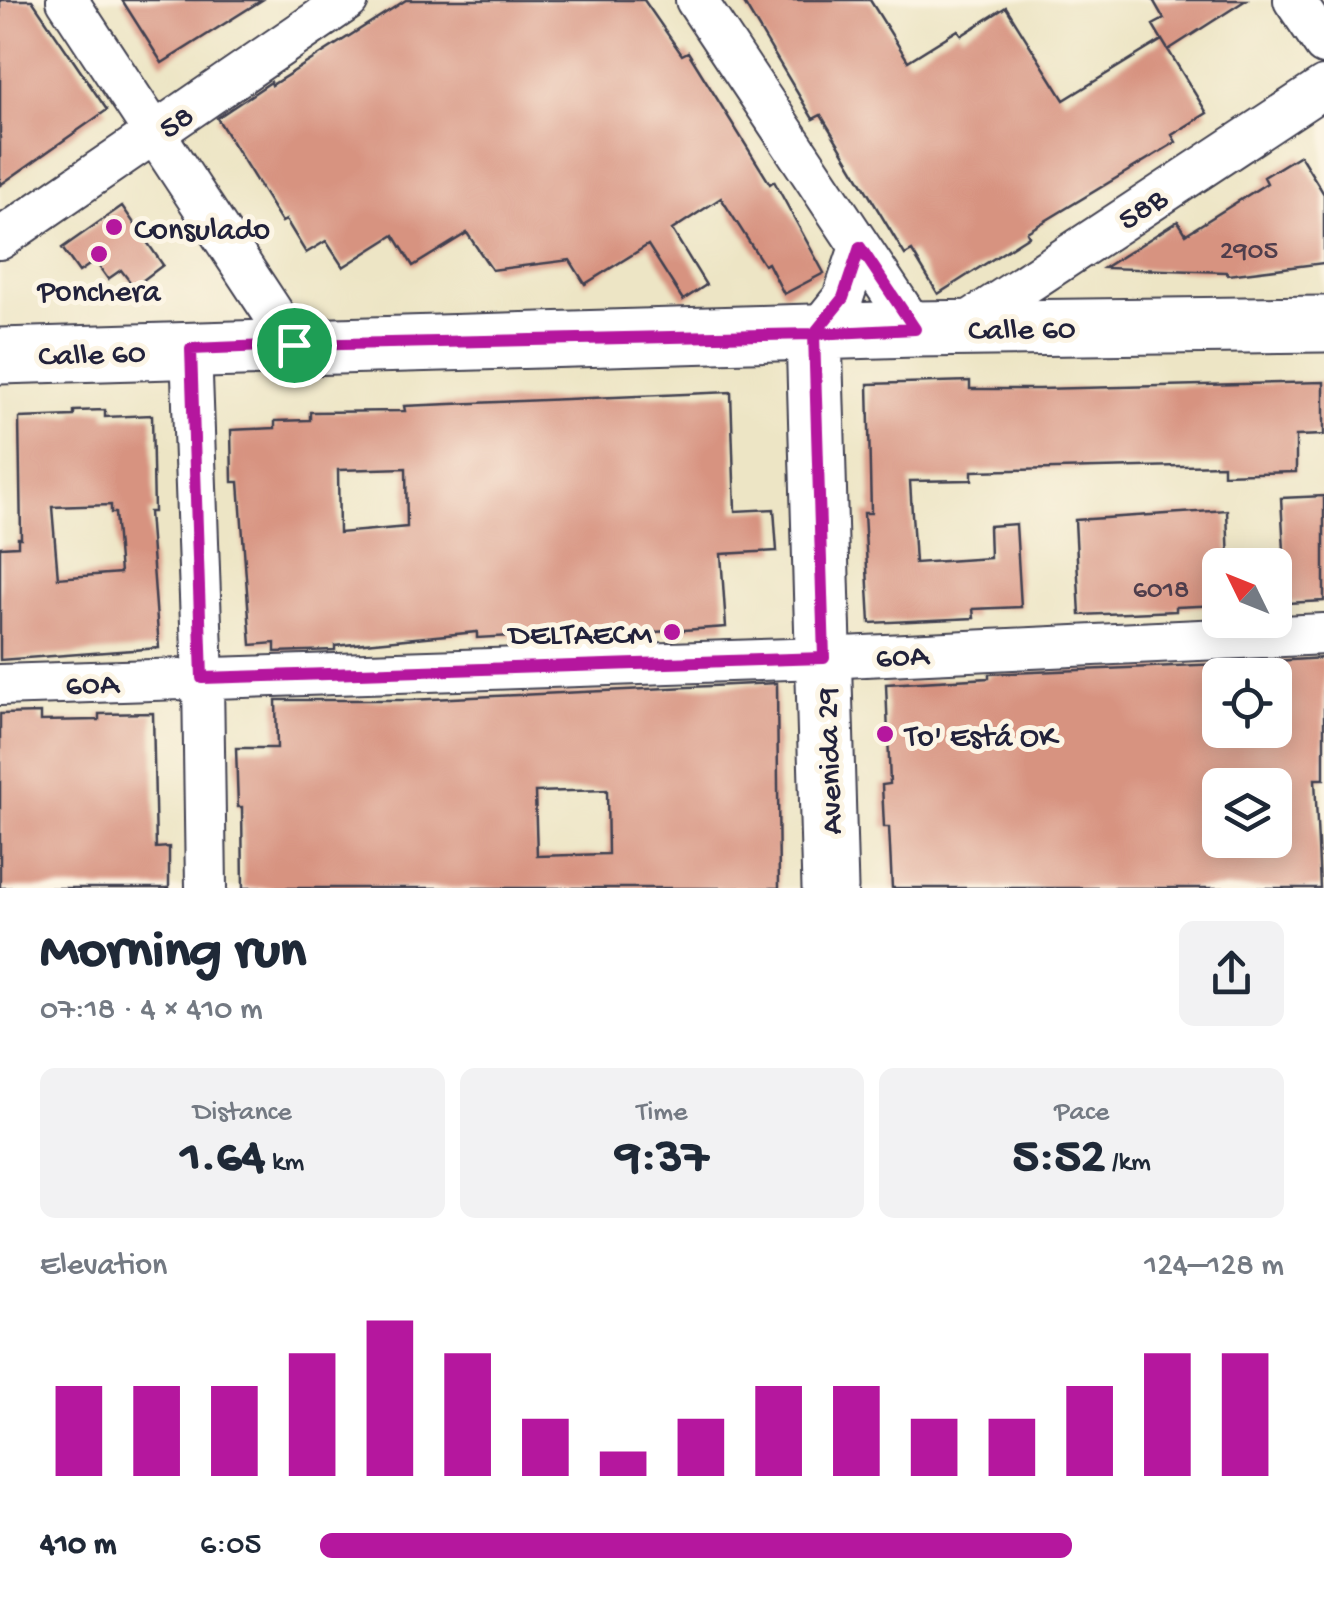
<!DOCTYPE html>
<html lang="en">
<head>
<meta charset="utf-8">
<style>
	body { margin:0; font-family:"Gochi Hand",sans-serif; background:#f2f2f3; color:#1f2937; height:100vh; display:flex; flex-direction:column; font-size:38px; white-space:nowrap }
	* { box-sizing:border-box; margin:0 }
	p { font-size:32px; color:#747a83 }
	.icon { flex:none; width:55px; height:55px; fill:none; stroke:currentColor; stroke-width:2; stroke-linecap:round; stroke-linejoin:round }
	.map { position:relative; height:888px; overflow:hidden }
	.details { display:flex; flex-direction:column; background:#fff; flex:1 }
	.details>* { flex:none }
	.needle { width:65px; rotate:313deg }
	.controls { position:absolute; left:1202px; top:548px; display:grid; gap:20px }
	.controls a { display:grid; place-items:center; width:90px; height:90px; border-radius:15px; background:#fff; box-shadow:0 5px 25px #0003; font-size:50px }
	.pin { position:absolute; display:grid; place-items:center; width:85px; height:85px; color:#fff; margin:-42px; border:5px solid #fff; border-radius:50%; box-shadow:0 2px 10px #0007 }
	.round { display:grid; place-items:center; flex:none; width:105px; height:105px; border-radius:15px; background:#f2f2f3 }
	.headline { display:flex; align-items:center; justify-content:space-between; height:170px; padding:0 40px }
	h1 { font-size:55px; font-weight:800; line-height:75px }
	.stats { display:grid; grid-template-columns:repeat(3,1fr); gap:15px; height:170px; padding:10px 40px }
	.stats div { display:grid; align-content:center; border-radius:15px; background:#f2f2f3; text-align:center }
	.stats b { font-size:50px; font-weight:800 }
	.stats small { font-size:28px; font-weight:400 }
	.stats p { font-size:28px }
	.chart { height:280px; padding:20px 40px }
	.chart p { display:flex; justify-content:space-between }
	.chart svg { width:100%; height:180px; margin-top:10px; stroke:#b5179e; stroke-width:6 }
	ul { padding:0 40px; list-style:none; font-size:32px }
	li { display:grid; grid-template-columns:160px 120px 1fr; align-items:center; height:75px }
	li i { height:25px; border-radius:12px; background:#b5179e }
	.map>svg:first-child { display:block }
	.building { fill:#d79380; fill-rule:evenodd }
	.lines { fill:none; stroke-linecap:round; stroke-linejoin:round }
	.street-casing { stroke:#403f50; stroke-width:44 }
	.secondary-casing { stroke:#403f50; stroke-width:59 }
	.street { stroke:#fff; stroke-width:40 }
	.secondary { stroke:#fff; stroke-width:55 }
	.route-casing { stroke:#fff; stroke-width:20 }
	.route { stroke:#b5179e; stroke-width:12 }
	.poi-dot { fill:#b5179e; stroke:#fcf5e5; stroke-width:4 }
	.labels { text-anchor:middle; stroke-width:10; stroke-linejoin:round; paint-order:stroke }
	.number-label { font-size:28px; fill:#4f3e4c }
	.street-label { font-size:32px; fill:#22223b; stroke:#fcf5e5 }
	.poi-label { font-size:32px; fill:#22223b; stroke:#fcf5e5; text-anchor:start }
</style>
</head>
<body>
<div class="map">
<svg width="1324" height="888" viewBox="0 0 1324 888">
	<rect width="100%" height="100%" fill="#fcf5e5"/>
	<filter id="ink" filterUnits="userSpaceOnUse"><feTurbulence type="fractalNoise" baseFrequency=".01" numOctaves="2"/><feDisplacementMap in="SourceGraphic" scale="20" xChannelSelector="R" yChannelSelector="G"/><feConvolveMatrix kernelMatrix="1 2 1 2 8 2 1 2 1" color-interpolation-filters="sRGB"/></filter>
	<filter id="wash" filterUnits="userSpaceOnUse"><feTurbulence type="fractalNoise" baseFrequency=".0048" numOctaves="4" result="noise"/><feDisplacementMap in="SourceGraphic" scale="40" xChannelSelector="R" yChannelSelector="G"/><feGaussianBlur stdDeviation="2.25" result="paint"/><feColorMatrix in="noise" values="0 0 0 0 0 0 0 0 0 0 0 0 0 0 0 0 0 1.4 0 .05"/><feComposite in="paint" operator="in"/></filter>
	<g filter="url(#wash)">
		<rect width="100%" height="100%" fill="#ede5c5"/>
		<g id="blocks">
			<path class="building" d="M 0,0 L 32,0 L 107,110 L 0,185 Z
				M 122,0 L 262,0 L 162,63 Z
				M 406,0 L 644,0 L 682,55 L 688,52 L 770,184 L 774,181 L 824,273 L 784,294 L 768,263 L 764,265 L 721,198 L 672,230 L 706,285 L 683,300 L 648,245 L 585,284 L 570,260 L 492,270 L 467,233 L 413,266 L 394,235 L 343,267 L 326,241 L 306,253 L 286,220 L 282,222 L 217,118 L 271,82 L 272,85 Z
				M 742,0 L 870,0 L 908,61 L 958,30 L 962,35 L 1006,7 L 1064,100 L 1162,40 L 1207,113 L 1172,135 L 1176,142 L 1027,232 L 1029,236 L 938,294 L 912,251 L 905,255 L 821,115 L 813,119 Z
				M 1153,0 L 1246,0 L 1168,50 L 1153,25 L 1164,19 Z
				M 1300,155 L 1324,194 L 1324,263 L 1228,275 L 1226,272 L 1104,268 L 1178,221 L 1186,234 L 1267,183 L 1264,177 Z
				M 122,206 L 163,265 L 134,287 L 121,270 L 108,279 L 95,261 L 79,272 L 62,248 Z
				M 970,381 L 970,389 L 1039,389 L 1324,382 L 1324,435 L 1296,436 L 1296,472 L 1223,474 L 1223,465 L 1013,470 L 972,471 L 972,480 L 910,481 L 915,563 L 990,558 L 989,526 L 1016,524 L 1021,607 L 973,609 L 974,618 L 870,623 L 864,513 L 871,513 L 868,384 Z
				M 731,392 L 735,511 L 774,509 L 777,551 L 721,554 L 726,627 L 655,632 L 655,640 L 602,641 L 602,631 L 477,638 L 477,632 L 335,646 L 335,650 L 275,652 L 275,643 L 251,645 L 239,482 L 232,482 L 231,430 L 275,428 L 275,421 L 310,420 L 310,412 L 405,411 L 404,406 ZM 406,468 L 407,527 L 339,533 L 338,470 Z
				M 105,410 L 105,417 L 152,415 L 154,512 L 149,512 L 159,648 L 0,660 L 0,547 L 18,546 L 18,538 L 21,538 L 19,418 L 74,416 L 74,411 ZM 111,505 L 111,513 L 115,513 L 120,573 L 58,578 L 52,507 Z
				M 1324,496 L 1324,601 L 1287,603 L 1281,498 Z
				M 1227,510 L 1229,565 L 1220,565 L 1220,605 L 1176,607 L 1176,611 L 1080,615 L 1075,520 Z
				M 1324,658 L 1324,779 L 1315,779 L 1320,888 L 892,888 L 889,827 L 884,827 L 882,785 L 890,784 L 886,684 L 989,678 L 989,674 L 1220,664 L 1220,730 L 1275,730 L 1275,661 ZM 1273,770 L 1273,778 L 1277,778 L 1280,840 L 1213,838 L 1210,774 Z
				M 777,683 L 779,888 L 243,888 L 242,807 L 238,807 L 236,748 L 277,748 L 276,700 L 410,700 ZM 607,790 L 608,854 L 537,856 L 535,792 Z
				M 40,713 L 40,721 L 99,720 L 99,714 L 153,713 L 156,848 L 169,847 L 169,888 L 0,888 L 0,714 Z"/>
		</g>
	</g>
	<g filter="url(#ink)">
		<use href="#blocks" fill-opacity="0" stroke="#403f50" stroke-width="2.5"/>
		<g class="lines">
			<defs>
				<path id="street" d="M 67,0 L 294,345
					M 696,0 L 915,329
					M 1294,0 L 1324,44
					M 0,239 L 348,0
					M 959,328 L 1324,87
					M 814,334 L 843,298 L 860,247
					M 191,349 L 203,679 L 206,888
					M 0,685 L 823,658 L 1324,634"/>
				<path id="secondary" d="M 814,334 L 830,888
					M 0,356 L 915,329 L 1324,324"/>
			</defs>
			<use href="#street" class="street-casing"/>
			<use href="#secondary" class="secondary-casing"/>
			<use href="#street" class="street"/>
			<use href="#secondary" class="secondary"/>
		</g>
	</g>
	<g class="lines" filter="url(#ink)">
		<defs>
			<path id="route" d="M 294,345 L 191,349 L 202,678 L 824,658 L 814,334 L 915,329 L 860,247 L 843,298 L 814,334 L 294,345"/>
		</defs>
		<use href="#route" class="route-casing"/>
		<use href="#route" class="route"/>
	</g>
	<g class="poi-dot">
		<circle cx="114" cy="227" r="10"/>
		<circle cx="99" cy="254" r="10"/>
		<circle cx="672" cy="632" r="10"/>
		<circle cx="885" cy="734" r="10"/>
	</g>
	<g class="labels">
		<g class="number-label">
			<text x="1249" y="258">2905</text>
			<text x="1161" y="597">6018</text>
		</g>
		<g class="street-label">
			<text transform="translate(175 120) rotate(-35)" y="11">58</text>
			<text transform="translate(1141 207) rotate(-33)" y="11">58B</text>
			<text transform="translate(1022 327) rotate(-1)" y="11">Calle 60</text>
			<text transform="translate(92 352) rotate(-2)" y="11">Calle 60</text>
			<text transform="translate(902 654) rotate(-3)" y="11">60A</text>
			<text transform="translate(92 682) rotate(-2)" y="11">60A</text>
			<text transform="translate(827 761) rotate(-92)" y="11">Avenida 29</text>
		</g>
		<g class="poi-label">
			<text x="134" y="238">Consulado</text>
			<text x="99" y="300" text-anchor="middle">Ponchera</text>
			<text x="652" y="643" text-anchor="end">DELTAECM</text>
			<text x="905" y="745">To' Está OK</text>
		</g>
	</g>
</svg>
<div class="controls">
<a><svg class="needle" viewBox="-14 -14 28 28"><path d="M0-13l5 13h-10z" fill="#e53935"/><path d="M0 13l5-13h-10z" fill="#747a83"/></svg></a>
<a><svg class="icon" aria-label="locate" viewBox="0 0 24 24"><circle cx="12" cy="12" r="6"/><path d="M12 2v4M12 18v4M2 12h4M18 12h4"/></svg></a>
<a><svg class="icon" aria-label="layers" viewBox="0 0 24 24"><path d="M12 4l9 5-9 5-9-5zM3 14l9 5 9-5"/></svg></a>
</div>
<div class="pin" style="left:294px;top:345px;background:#1e9e55"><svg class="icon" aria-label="arrive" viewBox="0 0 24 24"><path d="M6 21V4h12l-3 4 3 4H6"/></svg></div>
</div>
<section class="details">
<div class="headline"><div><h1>Morning run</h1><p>07:18 · 4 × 410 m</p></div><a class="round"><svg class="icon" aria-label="share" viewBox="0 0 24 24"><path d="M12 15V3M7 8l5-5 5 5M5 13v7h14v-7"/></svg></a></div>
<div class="stats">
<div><p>Distance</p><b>1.64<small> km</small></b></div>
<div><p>Time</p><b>9:37</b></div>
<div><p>Pace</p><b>5:52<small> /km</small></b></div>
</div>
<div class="chart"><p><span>Elevation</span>124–128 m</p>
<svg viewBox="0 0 160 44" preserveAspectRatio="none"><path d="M5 44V22M15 44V22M25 44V22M35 44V14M45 44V6M55 44V14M65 44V30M75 44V38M85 44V30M95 44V22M105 44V22M115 44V30M125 44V30M135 44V22M145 44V14M155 44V14"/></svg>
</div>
<ul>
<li><b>410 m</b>6:05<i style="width:78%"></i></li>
</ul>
</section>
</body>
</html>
